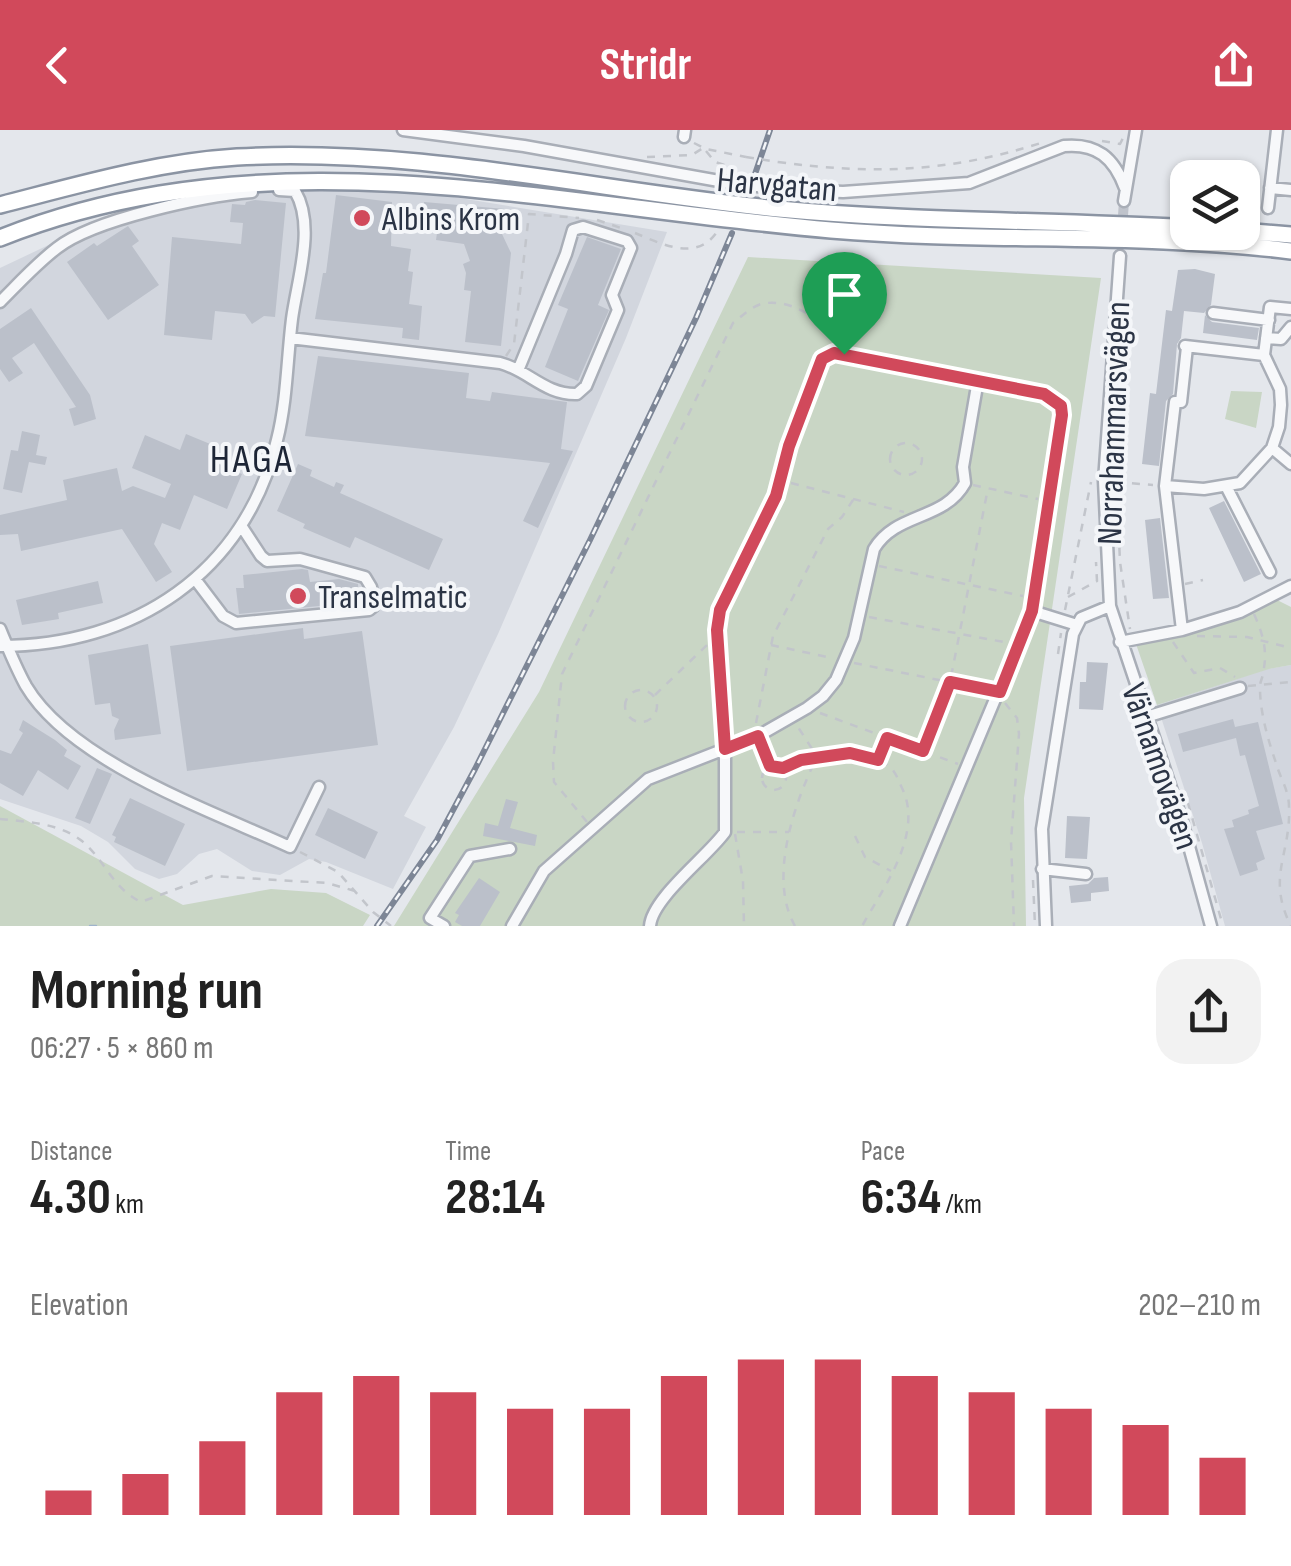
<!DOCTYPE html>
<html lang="en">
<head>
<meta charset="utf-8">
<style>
	body { margin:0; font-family:"Sofia Sans Condensed",sans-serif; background:#f2f2f2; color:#222; height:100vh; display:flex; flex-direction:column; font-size:38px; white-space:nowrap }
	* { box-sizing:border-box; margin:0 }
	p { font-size:32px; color:#767676 }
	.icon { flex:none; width:55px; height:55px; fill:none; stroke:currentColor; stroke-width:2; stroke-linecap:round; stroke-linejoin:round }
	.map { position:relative; height:796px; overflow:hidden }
	.side { display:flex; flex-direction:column; background:#fff; flex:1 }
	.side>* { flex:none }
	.controls { position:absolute; left:1170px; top:30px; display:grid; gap:20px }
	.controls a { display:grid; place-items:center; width:90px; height:90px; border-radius:20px; background:#fff; box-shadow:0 2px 8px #0004; font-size:50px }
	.pin { position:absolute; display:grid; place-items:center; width:85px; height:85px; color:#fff; margin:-102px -42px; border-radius:50% 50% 50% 0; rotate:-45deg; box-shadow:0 0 10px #0007 }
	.pin .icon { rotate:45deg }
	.round { display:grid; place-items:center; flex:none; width:105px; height:105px; border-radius:30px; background:#f2f2f2 }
	.head { display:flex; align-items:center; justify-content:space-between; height:170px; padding:0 30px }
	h1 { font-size:55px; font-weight:700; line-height:75px }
	.figures { display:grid; grid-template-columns:repeat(3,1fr); gap:15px; height:170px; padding:10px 30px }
	.figures div { display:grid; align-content:center }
	.figures b { font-size:50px; font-weight:700 }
	.figures small { font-size:28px; font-weight:400 }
	.figures p { font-size:28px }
	.chart { height:280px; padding:20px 30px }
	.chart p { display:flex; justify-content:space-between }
	.chart svg { width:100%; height:180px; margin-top:10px; stroke:#d1495b; stroke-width:6 }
	header { display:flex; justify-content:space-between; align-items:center; height:130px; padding:0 30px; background:#d1495b; color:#fff; font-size:45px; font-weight:700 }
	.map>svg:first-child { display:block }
	.built { fill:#d2d6de }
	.green { fill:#c9d6c5 }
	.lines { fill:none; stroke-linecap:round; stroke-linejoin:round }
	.stream { stroke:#9fb4cc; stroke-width:2.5 }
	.building { fill:#bbc0ca }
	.minor-tunnel { stroke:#bfc3cb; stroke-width:10; stroke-dasharray:10 5; stroke-linecap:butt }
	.minor-casing { stroke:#a9aeb7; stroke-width:15 }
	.highway-casing { stroke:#8b94a3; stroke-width:20 }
	.path { stroke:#c2c5cb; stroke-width:2.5; stroke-dasharray:8 8; stroke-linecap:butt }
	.minor { stroke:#f7f8fa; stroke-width:10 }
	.highway { stroke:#fff; stroke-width:15 }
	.rail-casing { stroke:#7d8696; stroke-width:6 }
	.rail { stroke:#f4f6f9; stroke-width:2.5; stroke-dasharray:8; stroke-linecap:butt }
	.path-bridge { stroke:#c2c5cb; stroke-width:2.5; stroke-dasharray:8 8; stroke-linecap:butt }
	.route-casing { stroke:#fff; stroke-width:20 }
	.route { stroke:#d1495b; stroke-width:12 }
	.poi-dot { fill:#d1495b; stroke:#f4f6f9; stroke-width:4 }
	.labels { text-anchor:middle; stroke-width:8; stroke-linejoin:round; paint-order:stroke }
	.street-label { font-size:35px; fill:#2b3445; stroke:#f4f6f9 }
	.poi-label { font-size:35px; fill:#2b3445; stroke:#f4f6f9; text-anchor:start }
	.quarter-label { font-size:40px; letter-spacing:2.5px; fill:#1d2536; stroke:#f4f6f9 }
</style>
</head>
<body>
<header><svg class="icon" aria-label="back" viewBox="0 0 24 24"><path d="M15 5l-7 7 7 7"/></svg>Stridr<svg class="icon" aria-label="share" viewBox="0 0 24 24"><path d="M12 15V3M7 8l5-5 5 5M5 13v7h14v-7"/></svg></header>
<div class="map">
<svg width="1291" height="796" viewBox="0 0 1291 796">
	<rect width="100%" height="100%" fill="#e4e7ec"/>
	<path class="built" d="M 269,53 L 417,61 L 667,102 L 626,208 L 498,504 L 454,597 L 404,686 L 426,697 L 393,759 L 326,732 L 309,729 L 280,745 L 252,741 L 217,719 L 199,724 L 177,744 L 159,749 L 135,739 L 108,712 L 81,696 L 0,669 L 0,138 L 57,111 L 129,83 Z
		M 1291,535 L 1291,796 L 1225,796 L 1202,713 L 1157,575 L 1267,539 Z"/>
	<path class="green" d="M 748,127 L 1101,148 L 1024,668 L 1026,796 L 394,796 L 539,562 Z
		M 1231,261 L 1262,262 L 1256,298 L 1225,289 Z
		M 1273,468 L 1291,477 L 1291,535 L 1269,539 L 1157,575 L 1136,514 Z
		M 0,676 L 183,775 L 271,759 L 326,763 L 370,785 L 363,796 L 0,796 Z"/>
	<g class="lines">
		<path class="stream" d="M 90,796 L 96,796"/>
	</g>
	<path class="building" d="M 336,65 L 392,72 L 391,116 L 411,119 L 408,141 L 413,142 L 409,174 L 422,176 L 419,210 L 402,208 L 403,198 L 315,189 L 323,143 L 326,143 Z
		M 255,70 L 286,73 L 275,187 L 264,186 L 252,194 L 245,184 L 215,181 L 212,210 L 164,205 L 172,107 L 241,114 L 243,93 L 230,92 L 232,74 L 245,75 L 246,72 Z
		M 424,72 L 505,79 L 502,104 L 511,123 L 501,216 L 465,212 L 471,161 L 464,160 L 466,143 L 463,134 L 470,131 L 464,114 L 436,110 L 437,103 L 421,101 Z
		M 128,96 L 139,111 L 132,116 L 159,155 L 108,190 L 67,132 L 94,113 L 97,116 Z
		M 587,107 L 621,119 L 598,175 L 609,180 L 578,251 L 545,237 L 568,179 L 558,175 Z
		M 1195,139 L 1215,144 L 1211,175 L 1204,183 L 1184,181 L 1181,208 L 1177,214 L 1173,264 L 1166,271 L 1159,336 L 1142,334 L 1150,263 L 1156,264 L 1166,180 L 1172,181 L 1178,140 Z
		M 31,178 L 90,265 L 96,289 L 74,296 L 69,279 L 76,277 L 34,213 L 12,228 L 23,243 L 9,252 L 0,239 L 0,199 Z
		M 1205,185 L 1212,192 L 1259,198 L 1257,210 L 1203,203 Z
		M 318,226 L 469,243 L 466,268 L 490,271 L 492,262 L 567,272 L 561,319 L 573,321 L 538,398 L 523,391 L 550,333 L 305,306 Z
		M 22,301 L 40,305 L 36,325 L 47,327 L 45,335 L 29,332 L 22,363 L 3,359 L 11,320 L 18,321 Z
		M 186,304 L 215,316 L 209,330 L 242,344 L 227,379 L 194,365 L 180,400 L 162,393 L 154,414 L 172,442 L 156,452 L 122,399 L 21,421 L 18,404 L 0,405 L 0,385 L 67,370 L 63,350 L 117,338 L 122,361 L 133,356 L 165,368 L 171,354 L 132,338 L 145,305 L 180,320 Z
		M 298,334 L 312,340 L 310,346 L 334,357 L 336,352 L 344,355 L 340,363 L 443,409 L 429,440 L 355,407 L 350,418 L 303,398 L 305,394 L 277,381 Z
		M 1224,371 L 1261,444 L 1244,452 L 1209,378 Z
		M 1160,388 L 1169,468 L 1153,469 L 1145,390 Z
		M 302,439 L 308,440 L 310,452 L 339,449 L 358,454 L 359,472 L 239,484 L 236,458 L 244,458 L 243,445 Z
		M 98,451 L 103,473 L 58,483 L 59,489 L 22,495 L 16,470 Z
		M 303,498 L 304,509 L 362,501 L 378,615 L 187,641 L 170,516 Z
		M 148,514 L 161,604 L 115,610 L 114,600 L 119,589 L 112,586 L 110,573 L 95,575 L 88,525 Z
		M 1087,532 L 1108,533 L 1103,580 L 1079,579 L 1080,552 L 1086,552 Z
		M 1233,589 L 1235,597 L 1258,592 L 1283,694 L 1256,701 L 1265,729 L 1256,733 L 1258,740 L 1240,746 L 1224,699 L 1234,697 L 1232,690 L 1249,684 L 1248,680 L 1259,676 L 1245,625 L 1240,626 L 1236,608 L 1183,622 L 1178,604 Z
		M 23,590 L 55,610 L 67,620 L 64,626 L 81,636 L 68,660 L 38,640 L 23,666 L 0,653 L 0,620 L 11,624 L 23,603 L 19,600 Z
		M 97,638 L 112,644 L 90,694 L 75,688 Z
		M 130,668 L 185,694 L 165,736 L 114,712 L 116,707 L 112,705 Z
		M 506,669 L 518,672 L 510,698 L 537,705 L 535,716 L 483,706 L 485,693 L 498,696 Z
		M 328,678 L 378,702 L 365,729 L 315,705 Z
		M 1067,686 L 1090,687 L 1087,729 L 1065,728 Z
		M 1108,747 L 1109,761 L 1091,763 L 1091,771 L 1071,773 L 1069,756 L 1088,754 L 1094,748 Z
		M 479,748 L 500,762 L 480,796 L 462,796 L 455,792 L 459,785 L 455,783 Z"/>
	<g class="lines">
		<path class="minor-tunnel" d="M 1122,100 L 1124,71"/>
		<defs>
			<path id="minor" d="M 403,0 L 524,16 L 719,51 L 780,59 L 843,62 L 969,53 L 1064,16 C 1097,13 1114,28 1125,58
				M 684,7 L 685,0
				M 1270,58 L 1291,60
				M 1124,71 L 1136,0
				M 1268,78 L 1277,0
				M 1120,126 L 1104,351 L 1110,476 L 1182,691 L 1211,796
				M 0,172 C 18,154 36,134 57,118 C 94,89 204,66 252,62
				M 1213,183 L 1269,190
				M 290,208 L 500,233 C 528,240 545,265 577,264 L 586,256 L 618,180 L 612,165 L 631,118 L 627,111 L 583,97 L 573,100 L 566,124 L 519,238
				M 1266,208 L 1281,209 L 1291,197
				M 1185,216 L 1264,225
				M 1272,318 L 1291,334
				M 1165,356 L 1204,359 L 1240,353 L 1272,318 L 1279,297 L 1281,275 L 1280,259 L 1264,225 L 1270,177 L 1291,179
				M 1226,356 L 1270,442
				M 195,449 L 223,486 L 236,493 L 369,480 L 374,476 L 371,457 L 365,447 L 300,429 L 267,431 L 261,426 L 242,397
				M 1032,481 L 1077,495
				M 0,499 C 8,518 16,538 26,556 C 71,632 212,681 290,717 L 319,657
				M 1182,500 L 1165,356 L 1175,272 L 1181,272 L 1187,217
				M 1120,512 L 1182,500 L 1240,482 L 1291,456
				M 0,516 C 134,516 245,443 277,310 C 287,271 287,229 292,189 C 297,151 316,96 295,61 L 279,60
				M 1146,587 L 1240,558
				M 1042,739 L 1086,744
				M 444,796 L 430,788 L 470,726 L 510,719
				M 512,796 L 544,741 L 648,649 L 758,606 L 807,578 L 823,566 L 836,550 L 854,508 L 874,419 C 896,382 944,391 965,353 L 963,337 L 978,250
				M 650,796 C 652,768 708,726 725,702 L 725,591 L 717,500 L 720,480 L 776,365 L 789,316 L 821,229 L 833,223 L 1044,263 L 1061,275 L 1063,285 L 1032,481 L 900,796
				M 1046,796 L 1042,699 L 1073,504 L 1081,488 L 1110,476"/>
			<path id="highway" d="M 0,75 C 78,55 156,32 237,27 C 419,17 599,61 779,79 C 915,92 1051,90 1188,98
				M 1242,101 L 1291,105
				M 0,108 C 272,0 549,76 831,100 C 984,113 1139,102 1291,121"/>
		</defs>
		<use href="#minor" class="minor-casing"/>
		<use href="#highway" class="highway-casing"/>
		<path class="path" d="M 1102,11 L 1120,14 L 1124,6
			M 694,13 L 706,19 L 746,27
			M 706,21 L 715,32 L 734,38 L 737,45
			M 647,27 L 692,25 L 703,18
			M 778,32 C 873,45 950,42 1041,13
			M 597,90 L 627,100
			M 635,103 C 662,114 696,132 717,102
			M 506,226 L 514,214 L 529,84 L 579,88
			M890 329a16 16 0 1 1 32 0a16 16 0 1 1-32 0Z
			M 1116,338 L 1120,432 L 1130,499
			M 1116,352 L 1153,355
			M 791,353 L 904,382
			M 973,355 L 1038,369
			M 879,436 L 1023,466
			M 1185,454 L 1203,450
			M 1068,467 L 1097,451 L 1096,432
			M 1065,480 L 1091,352
			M 1254,484 C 1263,504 1268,521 1263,543 C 1262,551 1260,550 1260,558 C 1260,582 1268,610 1276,633 C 1280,648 1289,660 1289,677 C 1291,725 1266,747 1291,796
			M 869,487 L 1009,513
			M 1197,506 L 1247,507 L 1291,518
			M 1173,512 L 1194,543 L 1220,538 L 1235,547
			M 771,515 L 832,528
			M 1058,524 L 1061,503
			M 854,533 L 989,560
			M 1248,556 L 1291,552
			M625 576a16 16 0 1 1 32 0a16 16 0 1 1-32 0Z
			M 655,565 L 707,515
			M 1005,573 L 1017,588 L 1019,604 L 1011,711 L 1014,796
			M 820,583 L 958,634
			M 756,593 L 773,506 L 828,399 L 842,387 L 853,370
			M 762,615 L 770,637
			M 923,621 L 950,552 L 988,358
			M 879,630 L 887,609
			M762 648a12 12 0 1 1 24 0a12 12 0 1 1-24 0Z
			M 783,638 L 801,630 L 818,628 L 796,594
			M 1188,673 L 1223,796
			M 0,689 C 28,692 59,693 82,711 C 105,730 112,758 141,772 L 212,746 L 327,753 L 355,761
			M 587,692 L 554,652 L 553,632 L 562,544 L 733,193 C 741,187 751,177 761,174 C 790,167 824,190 838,214
			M 737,702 L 789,702
			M 735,704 L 743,751 L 744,796
			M 855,706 L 865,727 L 891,741
			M 300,722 L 338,742 L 373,782 L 391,796
			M 1033,750 L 1035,796
			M 795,796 C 768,749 794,674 816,629 C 840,622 861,621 884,633 C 895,639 897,647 902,658 C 924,703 884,757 862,796"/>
		<use href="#minor" class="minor"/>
		<use href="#highway" class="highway"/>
		<defs>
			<path id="rail" d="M 753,50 L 770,0
				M 377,796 L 437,710 L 475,639 L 590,410 L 696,188 L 732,103"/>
		</defs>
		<use href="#rail" class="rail-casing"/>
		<use href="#rail" class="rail"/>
		<path class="path-bridge" d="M 746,27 L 778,32"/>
	</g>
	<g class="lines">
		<defs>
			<path id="route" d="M 834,223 L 1044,264 L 1061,276 L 1062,285 L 1032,481 L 1000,562 L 950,552 L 923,621 L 887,608 L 878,630 L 850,623 L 801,630 L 783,638 L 770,636 L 758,606 L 725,619 L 717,500 L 720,480 L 776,366 L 789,316 L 822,229 Z"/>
		</defs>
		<use href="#route" class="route-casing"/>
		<use href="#route" class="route"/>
	</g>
	<g class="poi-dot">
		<circle cx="362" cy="88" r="10"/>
		<circle cx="298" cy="466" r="10"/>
	</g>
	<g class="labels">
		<g class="street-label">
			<text transform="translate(777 54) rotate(5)" y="12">Harvgatan</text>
			<text transform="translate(1113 293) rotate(-88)" y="12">Norrahammarsvägen</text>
			<text transform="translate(1161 636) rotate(71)" y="12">Värnamovägen</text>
		</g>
		<g class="poi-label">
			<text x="382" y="100">Albins Krom</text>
			<text x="318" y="478">Transelmatic</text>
		</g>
		<g class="quarter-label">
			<text x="252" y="342">HAGA</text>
		</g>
	</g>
</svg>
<div class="controls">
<a><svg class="icon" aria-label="layers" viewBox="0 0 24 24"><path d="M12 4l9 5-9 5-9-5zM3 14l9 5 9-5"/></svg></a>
</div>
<div class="pin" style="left:844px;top:224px;background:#1e9e55"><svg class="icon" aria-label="arrive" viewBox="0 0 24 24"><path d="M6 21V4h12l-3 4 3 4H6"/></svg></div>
</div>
<section class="side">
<div class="head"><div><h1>Morning run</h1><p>06:27 · 5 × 860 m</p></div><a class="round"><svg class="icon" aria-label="share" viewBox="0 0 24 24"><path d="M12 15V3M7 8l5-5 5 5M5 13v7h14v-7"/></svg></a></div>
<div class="figures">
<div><p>Distance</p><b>4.30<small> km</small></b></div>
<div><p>Time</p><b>28:14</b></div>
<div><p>Pace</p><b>6:34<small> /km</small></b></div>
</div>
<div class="chart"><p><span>Elevation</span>202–210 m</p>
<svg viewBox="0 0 160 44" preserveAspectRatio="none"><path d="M5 44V38M15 44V34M25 44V26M35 44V14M45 44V10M55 44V14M65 44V18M75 44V18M85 44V10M95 44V6M105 44V6M115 44V10M125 44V14M135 44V18M145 44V22M155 44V30"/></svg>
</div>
</section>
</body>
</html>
